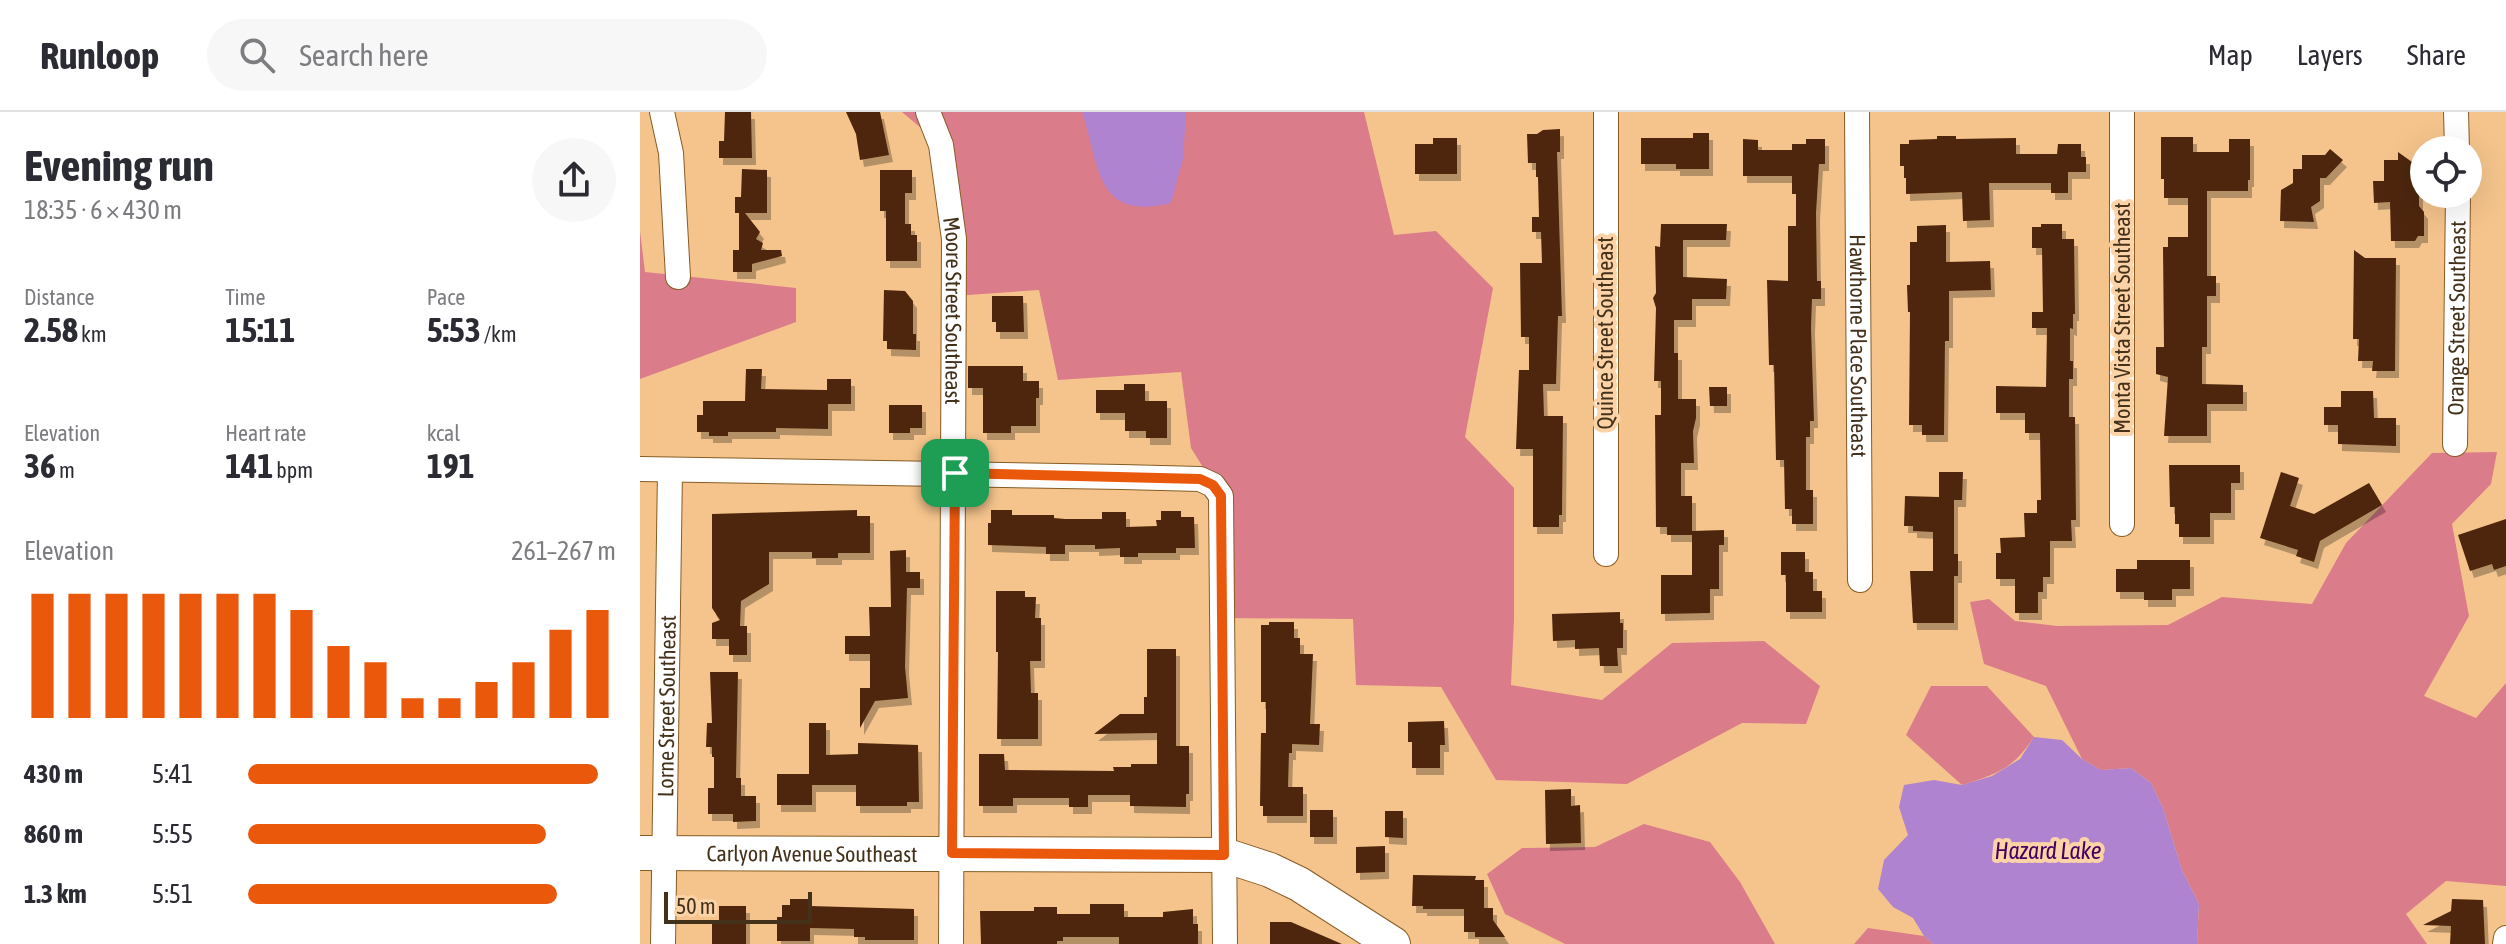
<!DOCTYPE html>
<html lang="en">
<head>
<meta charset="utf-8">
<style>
	body { margin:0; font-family:"Asap Condensed",sans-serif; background:#f7f7f7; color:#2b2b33; height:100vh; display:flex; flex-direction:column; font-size:30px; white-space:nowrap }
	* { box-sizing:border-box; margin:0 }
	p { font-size:26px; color:#7c7c81 }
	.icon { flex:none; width:44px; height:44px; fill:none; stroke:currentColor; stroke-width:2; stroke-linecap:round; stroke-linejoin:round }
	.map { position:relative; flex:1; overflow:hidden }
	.side { display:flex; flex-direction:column; background:#fff; width:640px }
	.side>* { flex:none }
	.controls { position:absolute; left:1770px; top:24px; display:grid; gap:16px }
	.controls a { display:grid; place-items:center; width:72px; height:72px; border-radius:50%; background:#fff; box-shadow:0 8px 32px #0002; font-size:40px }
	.scale { position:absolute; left:24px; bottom:20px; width:148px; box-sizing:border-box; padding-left:8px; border:4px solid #44311a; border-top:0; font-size:22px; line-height:28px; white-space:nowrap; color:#44311a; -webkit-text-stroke:6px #fbd3a7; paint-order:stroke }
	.pin { position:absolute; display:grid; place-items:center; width:68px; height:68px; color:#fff; margin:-34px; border-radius:16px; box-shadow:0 4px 12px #0006 }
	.round { display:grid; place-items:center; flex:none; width:84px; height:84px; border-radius:42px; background:#f7f7f7 }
	.overview { display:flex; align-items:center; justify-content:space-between; height:136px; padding:0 24px }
	h1 { font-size:44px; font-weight:700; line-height:60px }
	.figures { display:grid; grid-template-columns:repeat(3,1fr); gap:12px; height:136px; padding:8px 24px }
	.figures div { display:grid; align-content:center }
	.figures b { font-size:34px; font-weight:700 }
	.figures small { font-size:22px; font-weight:400 }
	.figures p { font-size:22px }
	.chart { height:224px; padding:16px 24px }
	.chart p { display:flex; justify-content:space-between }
	.chart svg { width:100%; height:144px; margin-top:8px; stroke:#ea580c; stroke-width:6 }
	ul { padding:0 24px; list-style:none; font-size:26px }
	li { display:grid; grid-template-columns:128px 96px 1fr; align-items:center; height:60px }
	li i { height:20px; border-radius:10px; background:#ea580c }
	header { display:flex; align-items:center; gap:48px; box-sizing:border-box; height:112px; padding:0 40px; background:#fff; border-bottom:2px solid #e1e1e2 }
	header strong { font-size:38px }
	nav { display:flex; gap:44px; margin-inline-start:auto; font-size:28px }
	.search { width:560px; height:72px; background:#f7f7f7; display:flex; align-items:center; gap:20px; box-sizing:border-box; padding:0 28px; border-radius:44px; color:#7c7c81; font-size:30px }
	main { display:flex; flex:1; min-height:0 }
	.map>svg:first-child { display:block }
	.forest { fill:#db7c8b }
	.water { fill:#af83cf }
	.building { fill:#4e260b; filter:url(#shadow) }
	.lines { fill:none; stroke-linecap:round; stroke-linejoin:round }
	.street-casing { stroke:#875c24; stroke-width:26 }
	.secondary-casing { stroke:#875c24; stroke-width:36 }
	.street { stroke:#fff; stroke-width:24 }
	.secondary { stroke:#fff; stroke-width:34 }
	.route-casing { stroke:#fff; stroke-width:16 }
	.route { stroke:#ea580c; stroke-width:10 }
	.labels { text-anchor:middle; stroke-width:8; stroke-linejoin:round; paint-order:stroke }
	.street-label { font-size:22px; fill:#44311a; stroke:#fbd3a7 }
	.water-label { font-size:24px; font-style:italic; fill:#430061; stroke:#fbd3a7 }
</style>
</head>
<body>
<header>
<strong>Runloop</strong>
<div class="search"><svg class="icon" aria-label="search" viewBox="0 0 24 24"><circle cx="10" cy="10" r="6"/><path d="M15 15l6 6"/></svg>Search here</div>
<nav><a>Map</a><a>Layers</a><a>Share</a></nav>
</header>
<main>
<section class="side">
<div class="overview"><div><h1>Evening run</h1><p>18:35 · 6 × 430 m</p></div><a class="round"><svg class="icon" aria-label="share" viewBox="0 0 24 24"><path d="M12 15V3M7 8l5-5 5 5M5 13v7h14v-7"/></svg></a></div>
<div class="figures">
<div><p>Distance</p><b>2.58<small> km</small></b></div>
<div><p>Time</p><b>15:11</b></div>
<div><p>Pace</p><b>5:53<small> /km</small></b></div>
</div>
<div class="figures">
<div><p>Elevation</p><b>36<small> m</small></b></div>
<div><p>Heart rate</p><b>141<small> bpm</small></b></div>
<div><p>kcal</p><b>191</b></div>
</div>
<div class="chart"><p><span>Elevation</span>261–267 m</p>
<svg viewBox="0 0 160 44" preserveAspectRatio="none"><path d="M5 44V6M15 44V6M25 44V6M35 44V6M45 44V6M55 44V6M65 44V6M75 44V11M85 44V22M95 44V27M105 44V38M115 44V38M125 44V33M135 44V27M145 44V17M155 44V11"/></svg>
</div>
<ul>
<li><b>430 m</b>5:41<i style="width:95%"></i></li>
<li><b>860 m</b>5:55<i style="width:81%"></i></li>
<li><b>1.3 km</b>5:51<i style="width:84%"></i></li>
</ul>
</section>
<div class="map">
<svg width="1866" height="832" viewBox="0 0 1866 832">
	<defs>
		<filter id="shadow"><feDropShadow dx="4" dy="7" stdDeviation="0" flood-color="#0004"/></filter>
	</defs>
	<rect width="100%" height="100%" fill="#f5c48c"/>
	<path class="forest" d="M 262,0 L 724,0 L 754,123 L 796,119 L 853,176 L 825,325 L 874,376 L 874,508 L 871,573 L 962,588 L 1032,531 L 1124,529 L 1180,574 L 1166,612 L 1102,611 L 987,672 L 856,668 L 801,575 L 716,573 L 713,507 L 582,506 L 581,384 L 551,336 L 541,260 L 418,268 L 399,178 L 314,184 L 301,33 Z
		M 0,119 L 5,160 L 156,176 L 156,210 L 0,267 Z
		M 1857,340 L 1851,372 L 1812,412 L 1829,504 L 1784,584 L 1836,606 L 1866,571 L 1866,774 L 1806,769 L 1766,802 L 1787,832 L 1557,832 L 1559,792 L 1542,758 L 1523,696 L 1511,671 L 1491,656 L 1461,658 L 1442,647 L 1406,574 L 1344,552 L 1330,490 L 1349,487 L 1375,509 L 1417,514 L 1528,513 L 1582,485 L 1672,492 L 1706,431 L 1792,341 Z
		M 1291,574 L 1347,574 L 1394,625 C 1373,657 1357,662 1322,673 L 1266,623 Z
		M 1004,712 L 1070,730 L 1100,770 L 1135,832 L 925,832 L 865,802 L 847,762 L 882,736 L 955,735 Z
		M 1228,816 L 1284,824 L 1293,832 L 1214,832 Z"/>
	<path class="water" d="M 442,0 L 546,0 L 543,47 L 531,91 C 454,110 460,52 442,0 Z
		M 1394,625 L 1422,628 L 1442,647 L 1461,658 L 1491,656 L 1511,671 L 1523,696 L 1542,758 L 1559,792 L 1557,832 L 1293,832 L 1284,824 L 1273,806 L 1253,795 L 1238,777 L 1244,748 L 1268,723 L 1259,695 L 1264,673 L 1294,668 L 1322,673 L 1352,664 L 1380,647 Z"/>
	<path class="building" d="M 85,0 L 111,0 L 112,46 L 79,46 L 79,29 L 84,29 Z
		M 206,0 L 240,0 L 249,43 L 220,48 L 216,22 Z
		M 920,17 L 920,40 L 917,40 L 922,204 L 918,204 L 916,272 L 903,272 L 904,304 L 923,304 L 922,403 L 919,403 L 919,415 L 893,415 L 893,337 L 876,337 L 879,258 L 889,258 L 889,225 L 881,225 L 880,151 L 902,151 L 901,120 L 892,120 L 892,105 L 899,105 L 898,65 L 896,65 L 896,51 L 888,51 L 887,22 L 897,22 L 903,18 Z
		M 1053,21 L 1069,21 L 1069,57 L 1036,57 L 1036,52 L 1001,52 L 1001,26 L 1053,26 Z
		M 1297,24 L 1316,24 L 1316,27 L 1376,26 L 1376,42 L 1417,42 L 1418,32 L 1441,32 L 1441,45 L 1446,45 L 1446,60 L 1428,60 L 1428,81 L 1411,81 L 1411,71 L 1349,71 L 1350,108 L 1323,109 L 1322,80 L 1266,82 L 1266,66 L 1264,66 L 1264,54 L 1260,54 L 1260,32 L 1269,32 L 1269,28 L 1297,27 Z
		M 1521,25 L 1553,25 L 1553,40 L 1589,40 L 1589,27 L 1610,27 L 1610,68 L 1608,68 L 1608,79 L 1567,79 L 1567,164 L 1576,164 L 1576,184 L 1567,184 L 1567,235 L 1562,235 L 1562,272 L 1603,273 L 1603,292 L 1567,292 L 1567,324 L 1524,324 L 1528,265 L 1516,262 L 1516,235 L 1524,235 L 1523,135 L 1528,135 L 1528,125 L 1548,125 L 1548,86 L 1524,86 L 1524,67 L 1521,67 Z
		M 793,26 L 817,26 L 817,62 L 775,62 L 775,32 L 793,32 Z
		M 1103,27 L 1118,28 L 1118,38 L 1152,38 L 1152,32 L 1166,32 L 1166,27 L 1185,27 L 1185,52 L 1179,52 L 1176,101 L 1177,169 L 1181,169 L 1181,187 L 1172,187 L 1171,215 L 1174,309 L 1170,309 L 1170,325 L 1166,325 L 1166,378 L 1173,378 L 1173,412 L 1152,412 L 1152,397 L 1145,397 L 1144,348 L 1136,348 L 1134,253 L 1129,253 L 1127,168 L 1148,169 L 1148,114 L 1156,114 L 1156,82 L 1152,82 L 1152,64 L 1103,64 Z
		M 1690,37 L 1703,48 L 1686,66 L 1680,66 L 1680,89 L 1671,95 L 1674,110 L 1640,109 L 1641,78 L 1653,71 L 1653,57 L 1662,57 L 1662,43 L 1685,43 Z
		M 1758,40 L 1779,55 L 1779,94 L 1784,100 L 1784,124 L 1778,124 L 1775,129 L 1751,129 L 1750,90 L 1734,91 L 1733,69 L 1744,69 L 1744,48 L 1758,48 Z
		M 102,57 L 127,58 L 127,101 L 105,101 L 120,120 L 116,127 L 123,131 L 121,138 L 141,138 L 142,144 L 112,152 L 112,160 L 93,160 L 93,138 L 99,138 L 99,101 L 95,101 L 95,85 L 101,85 Z
		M 240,58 L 272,58 L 272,81 L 265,81 L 265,112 L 271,112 L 271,123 L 277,123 L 277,149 L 246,149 L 246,99 L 240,99 Z
		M 1021,112 L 1087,112 L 1086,128 L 1043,128 L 1043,165 L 1087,167 L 1086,187 L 1052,187 L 1052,208 L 1034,208 L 1034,241 L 1038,241 L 1038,287 L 1056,287 L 1056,306 L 1053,319 L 1054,351 L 1041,351 L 1041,384 L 1052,384 L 1052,419 L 1084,418 L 1084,433 L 1079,433 L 1079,477 L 1070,477 L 1070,501 L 1021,502 L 1021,463 L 1052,463 L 1052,423 L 1027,423 L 1027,415 L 1016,415 L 1015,303 L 1021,303 L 1021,269 L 1014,269 L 1016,196 L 1013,186 L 1016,181 L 1015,134 L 1020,135 Z
		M 1401,112 L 1422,112 L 1422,127 L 1434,127 L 1435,202 L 1433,202 L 1433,217 L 1430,216 L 1430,249 L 1433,249 L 1433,267 L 1429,267 L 1429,305 L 1435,305 L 1436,408 L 1431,408 L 1432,429 L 1410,429 L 1410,465 L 1403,465 L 1403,480 L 1398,480 L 1398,501 L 1375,501 L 1375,467 L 1356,467 L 1356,441 L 1361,441 L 1360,426 L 1385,425 L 1384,401 L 1397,401 L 1397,388 L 1401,388 L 1400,321 L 1385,321 L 1385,301 L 1356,301 L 1356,274 L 1406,275 L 1407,216 L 1392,216 L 1392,200 L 1403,200 L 1402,136 L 1392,136 L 1392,115 L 1401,115 Z
		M 1306,113 L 1306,150 L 1350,149 L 1351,178 L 1309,179 L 1309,229 L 1305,229 L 1304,323 L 1282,323 L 1282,313 L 1269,313 L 1270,200 L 1268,200 L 1267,173 L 1270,173 L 1270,130 L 1277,130 L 1277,114 Z
		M 1714,138 L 1725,146 L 1756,146 L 1755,259 L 1732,259 L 1733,249 L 1718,249 L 1719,227 L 1713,227 Z
		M 244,178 L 265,179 L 273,189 L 273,222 L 276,222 L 276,238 L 247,237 L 247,229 L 243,229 Z
		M 352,184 L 383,184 L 384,220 L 356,220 L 356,210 L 352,210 Z
		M 328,254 L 383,254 L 383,269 L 399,269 L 399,286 L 396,286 L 396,314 L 371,314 L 371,321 L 343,321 L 343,276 L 328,276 Z
		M 106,257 L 122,257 L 121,277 L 187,278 L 187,267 L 211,267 L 211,292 L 188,292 L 188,317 L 136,316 L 136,320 L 88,320 L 88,324 L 69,324 L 69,320 L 57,320 L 57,303 L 63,303 L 63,289 L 105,289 Z
		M 484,272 L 505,272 L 505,289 L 527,289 L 527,326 L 506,326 L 506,319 L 485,319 L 485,301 L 456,301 L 456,278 L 484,278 Z
		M 1069,275 L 1087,275 L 1087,294 L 1070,294 Z
		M 1701,279 L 1733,279 L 1734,306 L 1756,306 L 1756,334 L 1698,332 L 1698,313 L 1684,313 L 1684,295 L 1701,295 Z
		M 249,293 L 282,293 L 282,316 L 270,316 L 270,321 L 249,321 Z
		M 1529,353 L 1600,353 L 1600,371 L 1591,371 L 1591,401 L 1570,401 L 1570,425 L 1539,425 L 1539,412 L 1535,412 L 1535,395 L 1530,395 Z
		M 1299,360 L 1323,360 L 1322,388 L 1314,388 L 1314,442 L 1318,442 L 1318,464 L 1314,464 L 1314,511 L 1273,511 L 1270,459 L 1293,459 L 1293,420 L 1273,419 L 1273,414 L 1264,414 L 1265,384 L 1299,385 Z
		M 1641,360 L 1659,366 L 1650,394 L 1674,402 L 1729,371 L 1742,393 L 1680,429 L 1674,450 L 1656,444 L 1658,438 L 1620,426 Z
		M 217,398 L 217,404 L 230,404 L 230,441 L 198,441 L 198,446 L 172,446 L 172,440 L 129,440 L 129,472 L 101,489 L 100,514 L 107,514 L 107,543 L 89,543 L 89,527 L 72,527 L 72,511 L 80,508 L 72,496 L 72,402 Z
		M 351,398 L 372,398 L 372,403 L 414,403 L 414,406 L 425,407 L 462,407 L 462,400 L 486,400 L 486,415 L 517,414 L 516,408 L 521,408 L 521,399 L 541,399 L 541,405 L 554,405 L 555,436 L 536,436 L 536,441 L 498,441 L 498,445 L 480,445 L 480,436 L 455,437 L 455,433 L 425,433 L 425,442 L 406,442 L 406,435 L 348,433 L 348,411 L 351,411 Z
		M 1866,407 L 1866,454 L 1854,458 L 1852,452 L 1830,459 L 1818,423 Z
		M 266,438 L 266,460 L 280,460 L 280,476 L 267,476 L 265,555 L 268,586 L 235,589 L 220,616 L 220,576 L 230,576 L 230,542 L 205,542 L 205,524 L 230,524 L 229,495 L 251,495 L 250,439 Z
		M 1141,440 L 1165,440 L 1165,460 L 1173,460 L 1173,479 L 1182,479 L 1182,500 L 1146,500 L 1146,463 L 1141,463 Z
		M 1497,448 L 1550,448 L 1550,477 L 1532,477 L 1532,488 L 1504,488 L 1504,480 L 1476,480 L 1476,457 L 1497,457 Z
		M 356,479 L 385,479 L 385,485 L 396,485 L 395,506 L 401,506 L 401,549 L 390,549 L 391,581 L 398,581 L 398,627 L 357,627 L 358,540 L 356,540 Z
		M 980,500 L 980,511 L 983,511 L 983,536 L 977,536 L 978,554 L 960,554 L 959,536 L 935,537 L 935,528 L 913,529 L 912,502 Z
		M 629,510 L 654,510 L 654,526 L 660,526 L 660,542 L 673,542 L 670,612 L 680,612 L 679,633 L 652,632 L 652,641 L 649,641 L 648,675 L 663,675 L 663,704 L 623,704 L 623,694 L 620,694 L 621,621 L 626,621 L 626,590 L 621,590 L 621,513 L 629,513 Z
		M 507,537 L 536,537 L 536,634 L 549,634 L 549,682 L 546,682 L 546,695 L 490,694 L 490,683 L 448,683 L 448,695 L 429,695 L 429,686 L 373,686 L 373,694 L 339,694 L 339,642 L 364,642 L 365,658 L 474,659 L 473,655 L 491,655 L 491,652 L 517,652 L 517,621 L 454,622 L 480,602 L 504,602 L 504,585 L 507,585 Z
		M 70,560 L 98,560 L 96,666 L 101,666 L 101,684 L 116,684 L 116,709 L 93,710 L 93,702 L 68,702 L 68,676 L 74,676 L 74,645 L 72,645 L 72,635 L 66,635 L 67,611 L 72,611 Z
		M 804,609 L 805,633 L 800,633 L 800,656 L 772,656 L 772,630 L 768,630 L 768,610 Z
		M 169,611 L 186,611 L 186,643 L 218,642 L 218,631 L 278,633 L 279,690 L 267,690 L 267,694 L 216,694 L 216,673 L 172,673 L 172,693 L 137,693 L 137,662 L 169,662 Z
		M 931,677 L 931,694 L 940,693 L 941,731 L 906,732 L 905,678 Z
		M 670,698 L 693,698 L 693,725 L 670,725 Z
		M 745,699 L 763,699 L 763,726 L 745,725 Z
		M 745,734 L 745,760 L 716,761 L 716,735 Z
		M 773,763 L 836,764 L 835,768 L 844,768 L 844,796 L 853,796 L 853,808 L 865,825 L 835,825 L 835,820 L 824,820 L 824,797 L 783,797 L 783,794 L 772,794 Z
		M 150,787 L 170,787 L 170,794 L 274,797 L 274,828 L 225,828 L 225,825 L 214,825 L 214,817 L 170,816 L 170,829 L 137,829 L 137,805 L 142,805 L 142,793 L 150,793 Z
		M 1812,787 L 1843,788 L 1845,832 L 1810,832 L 1811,814 L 1783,813 L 1811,799 Z
		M 450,792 L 484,792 L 484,805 L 523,805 L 523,800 L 553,797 L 553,812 L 558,812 L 558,832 L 479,832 L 479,825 L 423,825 L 423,829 L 417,829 L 417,832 L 341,832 L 340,799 L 394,799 L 394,795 L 417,795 L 417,802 L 450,802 Z
		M 79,794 L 106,794 L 106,832 L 72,832 L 72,811 L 79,811 Z
		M 630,810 L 651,810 L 702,832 L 630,832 Z"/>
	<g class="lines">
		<defs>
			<g id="street">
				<path d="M 22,0 L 31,41 L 38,165"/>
				<path id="s1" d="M 288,0 L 301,33 L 314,127 L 311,832"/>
				<path id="s2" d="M 1217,0 L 1220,468"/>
				<path d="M 1482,0 L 1482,412"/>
				<path d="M 1816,0 L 1817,38"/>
				<path id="s3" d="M 1815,332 L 1818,82"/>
				<path d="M 0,357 L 482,365 L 560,367 L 573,373 L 581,384 L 585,832"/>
				<path d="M 966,442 L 966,0"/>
				<path id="s4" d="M 23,832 L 30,358"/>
				<path d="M 1865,832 L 1866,826"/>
			</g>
			<g id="secondary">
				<path id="s5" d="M 0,741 L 584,743 L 630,758 L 659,772 L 753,832"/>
			</g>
		</defs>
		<use href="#street" class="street-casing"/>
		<use href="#secondary" class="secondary-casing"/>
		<use href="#street" class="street"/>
		<use href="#secondary" class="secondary"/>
	</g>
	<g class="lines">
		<defs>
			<path id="route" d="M 315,361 L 560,367 L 573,373 L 581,384 L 584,743 L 312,741 Z"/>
		</defs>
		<use href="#route" class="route-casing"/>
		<use href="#route" class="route"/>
	</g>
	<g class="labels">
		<g class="street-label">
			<text dy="8" stroke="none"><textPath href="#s1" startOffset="202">Moore Street Southeast</textPath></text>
			<text transform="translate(1482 206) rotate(-90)" y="8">Monta Vista Street Southeast</text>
			<text dy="8" stroke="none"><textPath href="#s3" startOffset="126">Orange Street Southeast</textPath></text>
			<text transform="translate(965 221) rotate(-90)" y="8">Quince Street Southeast</text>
			<text dy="8" stroke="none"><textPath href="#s2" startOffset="234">Hawthorne Place Southeast</textPath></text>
			<text dy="8" stroke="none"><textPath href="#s4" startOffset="238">Lorne Street Southeast</textPath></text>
			<text dy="8" stroke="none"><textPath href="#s5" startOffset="172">Carlyon Avenue Southeast</textPath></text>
		</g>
		<g class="water-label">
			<text x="1408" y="747">Hazard Lake</text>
		</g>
	</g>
</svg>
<div class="controls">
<a><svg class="icon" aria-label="locate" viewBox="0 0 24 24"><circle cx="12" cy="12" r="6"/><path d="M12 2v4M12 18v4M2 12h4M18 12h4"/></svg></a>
</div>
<div class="scale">50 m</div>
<div class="pin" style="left:315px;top:361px;background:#1e9e55"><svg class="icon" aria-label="arrive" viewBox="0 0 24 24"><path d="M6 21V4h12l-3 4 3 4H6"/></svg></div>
</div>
</main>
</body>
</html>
